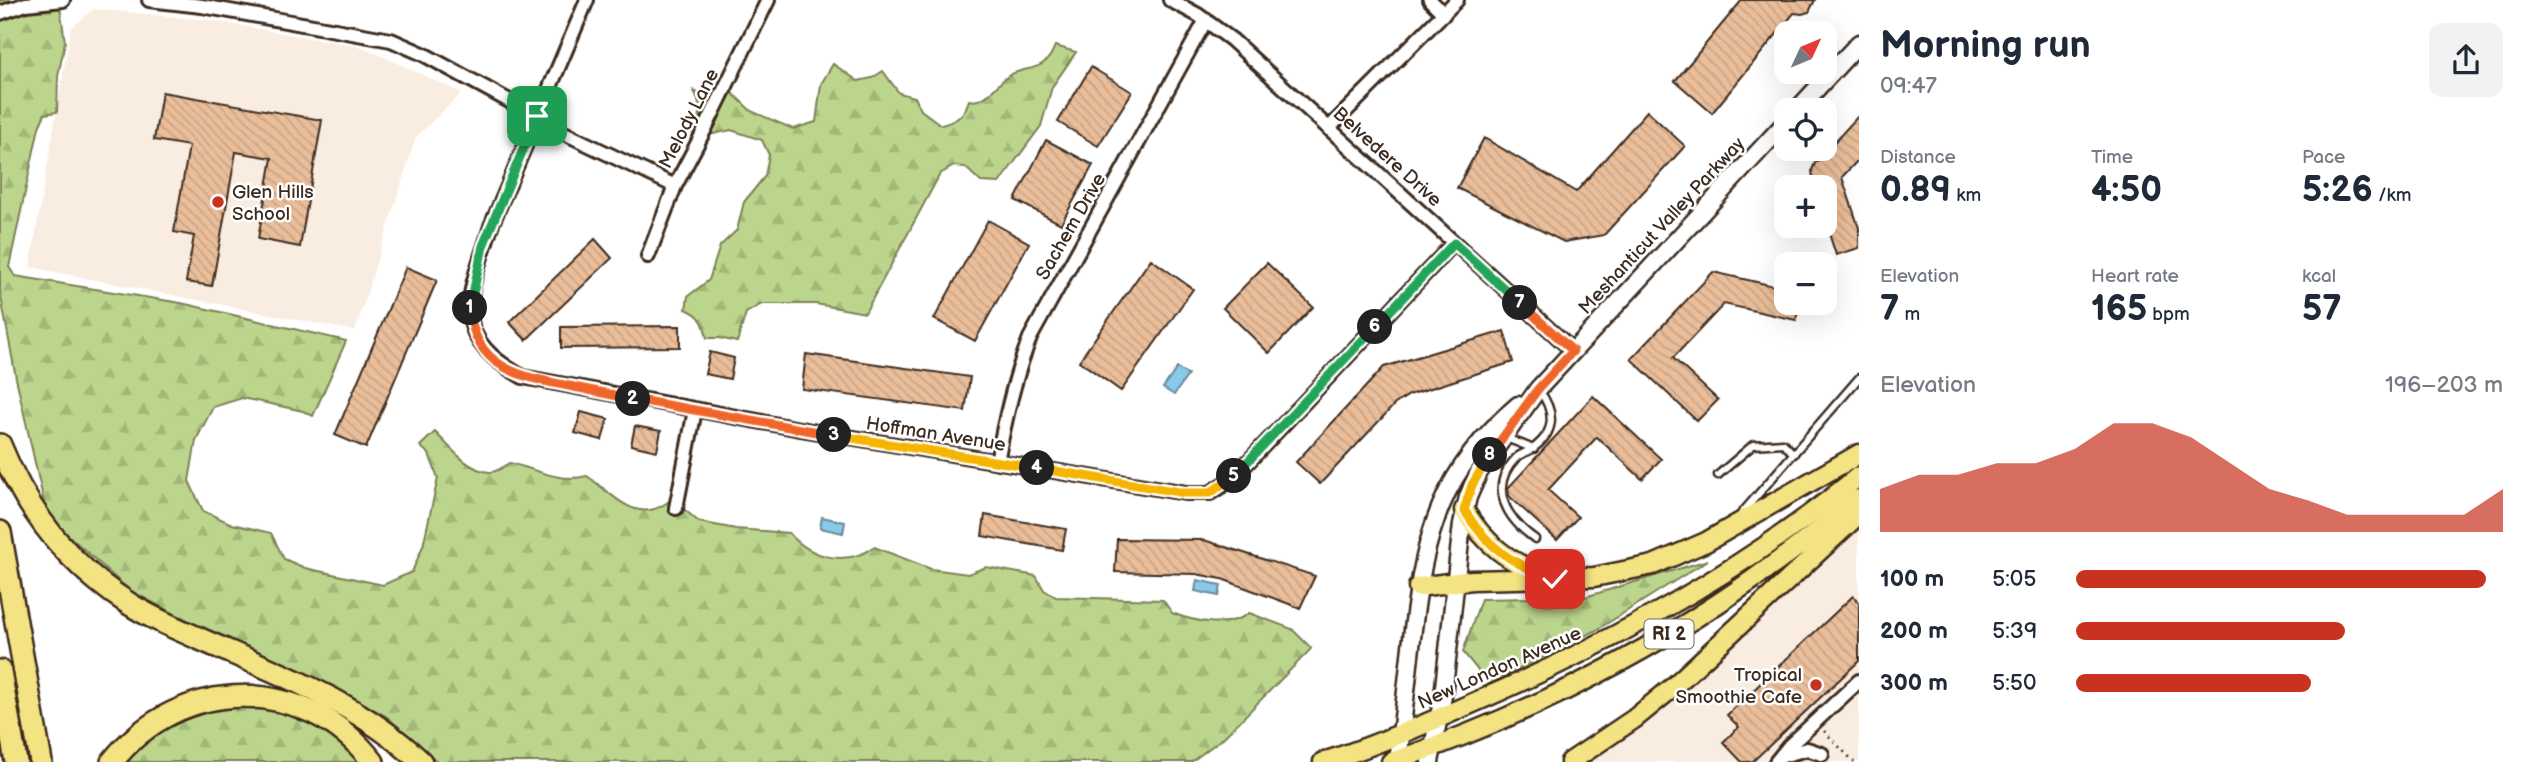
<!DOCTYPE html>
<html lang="en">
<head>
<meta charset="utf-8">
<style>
	body { margin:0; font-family:"Balsamiq Sans",sans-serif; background:#f2f2f3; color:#1f2937; height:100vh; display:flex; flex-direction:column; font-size:26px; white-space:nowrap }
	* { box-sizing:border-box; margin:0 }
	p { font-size:23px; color:#747a83 }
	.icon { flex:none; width:38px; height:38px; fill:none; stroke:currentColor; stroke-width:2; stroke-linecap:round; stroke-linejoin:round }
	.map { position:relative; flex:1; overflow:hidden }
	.drawer { display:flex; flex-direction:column; background:#fff; width:665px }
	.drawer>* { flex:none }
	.needle { width:46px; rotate:46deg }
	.fabs { position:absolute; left:1774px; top:21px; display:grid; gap:14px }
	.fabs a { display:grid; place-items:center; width:63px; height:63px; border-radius:14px; background:#fff; box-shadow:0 7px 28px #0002; font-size:35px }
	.pin { position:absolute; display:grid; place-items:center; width:60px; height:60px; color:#fff; margin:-30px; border-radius:14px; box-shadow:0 4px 10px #0006 }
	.km { position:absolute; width:35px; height:35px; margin:-18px; border-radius:50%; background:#222; color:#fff; font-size:19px; line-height:35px; text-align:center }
	.round { display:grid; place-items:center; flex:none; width:74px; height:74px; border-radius:14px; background:#f2f2f3 }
	.overview { display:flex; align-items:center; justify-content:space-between; height:119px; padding:0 21px }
	h1 { font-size:38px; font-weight:700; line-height:52px }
	.figures { display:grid; grid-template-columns:repeat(3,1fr); gap:10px; height:119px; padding:7px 21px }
	.figures div { display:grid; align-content:center }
	.figures b { font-size:35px; font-weight:700 }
	.figures small { font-size:19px; font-weight:400 }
	.figures p { font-size:19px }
	.chart { height:196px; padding:14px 21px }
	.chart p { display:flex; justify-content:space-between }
	.chart svg { width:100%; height:126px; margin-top:7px; fill:#c8321e; opacity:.7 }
	ul { padding:0 21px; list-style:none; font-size:23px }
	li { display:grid; grid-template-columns:112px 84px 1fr; align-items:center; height:52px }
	li i { height:18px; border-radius:9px; background:#c8321e }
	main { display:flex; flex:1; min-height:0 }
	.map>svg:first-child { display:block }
	.built { fill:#f9ece1 }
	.forest { fill:url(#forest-firs); stroke:#7c8055; stroke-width:2 }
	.water { fill:#89c9ea; stroke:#6a8998; stroke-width:2 }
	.building { fill:url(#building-back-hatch); stroke:#3b2a1e; stroke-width:2 }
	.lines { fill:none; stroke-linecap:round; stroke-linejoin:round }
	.lane-casing { stroke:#3b2a1e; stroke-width:11 }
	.street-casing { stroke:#3b2a1e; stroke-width:18 }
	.secondary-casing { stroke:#3b2a1e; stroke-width:21 }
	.primary-casing { stroke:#3b2a1e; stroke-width:23 }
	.highway-casing { stroke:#3b2a1e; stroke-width:26 }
	.path { stroke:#3b2a1e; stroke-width:2.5; stroke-dasharray:2 5; stroke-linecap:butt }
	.lane { stroke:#fff; stroke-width:6 }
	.street { stroke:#fff; stroke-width:12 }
	.secondary { stroke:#fff; stroke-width:16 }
	.primary { stroke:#f4e382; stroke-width:18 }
	.highway { stroke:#f4e382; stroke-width:21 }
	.split-1-casing { stroke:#fff; stroke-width:14 }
	.split-2-casing { stroke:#fff; stroke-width:14 }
	.split-3-casing { stroke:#fff; stroke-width:14 }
	.split-4-casing { stroke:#fff; stroke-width:14 }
	.split-5-casing { stroke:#fff; stroke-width:14 }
	.split-6-casing { stroke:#fff; stroke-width:14 }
	.split-7-casing { stroke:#fff; stroke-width:14 }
	.split-8-casing { stroke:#fff; stroke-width:14 }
	.split-9-casing { stroke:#fff; stroke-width:14 }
	.split-1 { stroke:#22a559; stroke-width:9 }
	.split-2 { stroke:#f0652b; stroke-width:9 }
	.split-3 { stroke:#f0652b; stroke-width:9 }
	.split-4 { stroke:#f5b400; stroke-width:9 }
	.split-5 { stroke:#f5b400; stroke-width:9 }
	.split-6 { stroke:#22a559; stroke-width:9 }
	.split-7 { stroke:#22a559; stroke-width:9 }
	.split-8 { stroke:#f0652b; stroke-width:9 }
	.split-9 { stroke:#f5b400; stroke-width:9 }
	.poi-dot { fill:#c8321e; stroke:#fff; stroke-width:2.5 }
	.labels { text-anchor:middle; stroke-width:5; stroke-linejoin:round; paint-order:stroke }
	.shield { fill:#fff; stroke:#766a62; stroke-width:2 }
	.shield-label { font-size:18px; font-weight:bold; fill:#3b2a1e }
	.street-label { font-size:19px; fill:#3b2a1e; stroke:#fff }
	.poi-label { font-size:19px; fill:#3b2a1e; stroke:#fff; text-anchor:start }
</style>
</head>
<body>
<main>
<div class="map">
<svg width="1859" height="762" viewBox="0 0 1859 762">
	<defs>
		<pattern id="forest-firs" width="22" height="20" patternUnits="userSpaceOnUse" patternTransform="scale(1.75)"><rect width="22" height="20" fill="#bcd58c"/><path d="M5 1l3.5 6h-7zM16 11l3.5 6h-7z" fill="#a2b778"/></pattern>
		<pattern id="building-back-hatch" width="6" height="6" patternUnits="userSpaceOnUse" patternTransform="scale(1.75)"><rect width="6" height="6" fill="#eabe9a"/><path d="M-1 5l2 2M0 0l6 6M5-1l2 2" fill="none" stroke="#caa384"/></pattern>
	</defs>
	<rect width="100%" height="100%" fill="#fff"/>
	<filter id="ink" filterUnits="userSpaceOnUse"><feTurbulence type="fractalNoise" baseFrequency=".0143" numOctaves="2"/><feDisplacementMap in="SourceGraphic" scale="14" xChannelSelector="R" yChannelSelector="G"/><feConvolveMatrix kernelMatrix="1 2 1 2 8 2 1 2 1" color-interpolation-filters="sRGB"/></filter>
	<g filter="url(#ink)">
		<path class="built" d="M 94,9 L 208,20 L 362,47 L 462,93 L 416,137 L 355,331 L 30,267 L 71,28 Z
			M 1859,517 L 1859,762 L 1575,762 Z"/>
		<path class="forest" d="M 0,0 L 28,0 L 60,6 L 65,42 L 58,76 L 57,112 L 45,114 L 39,127 L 9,267 L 15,276 L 181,303 L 346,341 L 313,416 L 303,411 L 242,398 L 213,407 L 196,440 L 189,481 L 203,511 L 232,524 L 271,533 L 284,559 L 305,568 L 383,585 L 412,572 L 423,546 L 438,478 L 429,454 L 420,446 L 435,432 C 449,446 467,470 489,472 C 496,473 503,467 509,463 C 537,469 558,483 587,476 C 615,495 637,528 672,499 L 699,522 L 736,529 L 789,533 C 811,558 846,567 874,547 L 931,569 L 968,574 L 986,567 L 1036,576 L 1044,590 L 1056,597 L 1163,600 L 1172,613 C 1195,622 1229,629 1249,613 L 1292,629 L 1311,648 L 1310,650 L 1224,737 L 1191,762 L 438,762 L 386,716 L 311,676 L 205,629 L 130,591 L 47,516 L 16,378 L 0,292 Z
			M 1055,46 L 1076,52 L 1052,87 L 1041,126 L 999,183 L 981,182 L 965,167 L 954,166 L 940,174 L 865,313 L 816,304 L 762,304 L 746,313 L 737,342 L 719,338 L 707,338 C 704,323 701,315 686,309 L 688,296 L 709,280 L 720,246 L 737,230 L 744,202 L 765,176 L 769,155 L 762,140 L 731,130 L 696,138 C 700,123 703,105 694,91 L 700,94 L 725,86 L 751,111 L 793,129 L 816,122 L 821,84 L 833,64 L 858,81 L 872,78 L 883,71 L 899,93 L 915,97 L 921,110 L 941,125 C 957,121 964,116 969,100 C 986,105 997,82 1010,75 C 1020,69 1033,70 1042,64 C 1049,60 1052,53 1055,46 Z
			M 1708,560 L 1595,631 L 1489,684 L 1463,652 L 1481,599 L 1585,597 Z
			M 210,701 L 301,710 L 370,762 L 111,762 Z"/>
		<path class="water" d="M 1177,368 L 1188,375 L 1174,395 L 1163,388 Z
			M 822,517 L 845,522 L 843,533 L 820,528 Z
			M 1197,580 L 1221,585 L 1219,596 L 1195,591 Z"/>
		<path class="building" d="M 1742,0 L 1815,0 L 1809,12 L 1802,14 L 1794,13 L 1712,113 L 1675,81 Z
			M 1091,67 L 1132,92 L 1098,146 L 1058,122 Z
			M 162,92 L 322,120 L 300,247 L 258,239 L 272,158 L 236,152 L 212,286 L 186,282 L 194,236 L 174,232 L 189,146 L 154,140 Z
			M 1647,111 L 1685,146 L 1604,235 L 1564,242 L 1457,188 L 1484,138 L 1576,192 Z
			M 1859,115 L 1859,159 L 1842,177 L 1859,228 L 1859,248 L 1836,255 L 1825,221 L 1825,187 L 1814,187 L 1812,170 L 1815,163 Z
			M 1046,140 L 1093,165 L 1061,224 L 1015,200 Z
			M 988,220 L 1029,243 L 975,341 L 934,319 Z
			M 595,239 L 612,258 L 526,340 L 509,322 Z
			M 1151,259 L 1193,289 L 1121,391 L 1079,361 Z
			M 1267,263 L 1313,307 L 1269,353 L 1223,308 Z
			M 406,267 L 437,280 L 366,448 L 335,435 Z
			M 1713,272 L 1787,289 L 1787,303 L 1800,303 L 1796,320 L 1724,304 L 1673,358 L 1718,400 L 1697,421 L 1631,359 Z
			M 680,326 L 680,347 L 561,348 L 561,327 Z
			M 1504,331 L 1513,362 L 1409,395 L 1395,404 L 1320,484 L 1296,462 L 1384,367 Z
			M 710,352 L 734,358 L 730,379 L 705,374 Z
			M 806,354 L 970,377 L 965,411 L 802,389 Z
			M 1593,396 L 1661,459 L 1642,479 L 1597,437 L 1548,490 L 1578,517 L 1557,540 L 1509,496 L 1508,488 Z
			M 581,412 L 608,419 L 602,440 L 575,433 Z
			M 635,426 L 661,431 L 657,451 L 631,445 Z
			M 985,515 L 1066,529 L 1062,550 L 982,536 Z
			M 1117,539 L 1204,540 L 1315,576 L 1300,608 L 1222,579 L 1196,574 L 1115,572 Z
			M 1853,596 L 1859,602 L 1859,661 L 1752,762 L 1742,762 L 1723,742 L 1739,727 L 1727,715 Z"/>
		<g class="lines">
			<defs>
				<path id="lane" d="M 1506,438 L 1534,449
					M 1718,475 L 1753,445 L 1783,443 L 1794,454
					M 1741,514 L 1859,378
					M 1535,539 C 1507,519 1487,488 1516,458 C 1521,453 1529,452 1535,447 C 1557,430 1554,410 1539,390"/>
				<path id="street" d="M 149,0 L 202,6 L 391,40 L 423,54 L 537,116
					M 587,0 L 491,226 C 470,295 445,335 523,377 L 800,429 L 1186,493 L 1210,493 L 1231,480 L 1454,243
					M 1170,0 L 1198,15 L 1232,40 L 1573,351
					M 1430,0 L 1444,14
					M 0,13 L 26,4 L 63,0
					M 535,119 L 675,186
					M 1329,128 L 1457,0
					M 648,256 L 675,186 L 706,127 L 768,0
					M 997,462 C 1005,419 1014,378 1030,338 L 1206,20
					M 676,508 L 695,410
					M 1782,756 L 1807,749 L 1822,754
					M 1776,762 L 1789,746 L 1859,681"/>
				<path id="secondary" d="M 1797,110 L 1859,43
					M 1398,762 C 1403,718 1408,674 1413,629 C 1425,533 1441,470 1518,405
					M 1430,762 L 1443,696 L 1462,524 L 1468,497 L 1479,472 L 1538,389 L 1787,121"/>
				<path id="primary" d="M 1464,510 C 1484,543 1509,563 1545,575
					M 1418,587 L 1472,580 L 1594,577 L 1653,565 L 1706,542 L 1859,454
					M 1323,762 C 1372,747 1419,727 1466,706 C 1604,647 1743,572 1859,476
					M 1391,762 C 1506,723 1616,670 1717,604 C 1766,572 1813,535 1859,499
					M 1570,762 L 1634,719 L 1672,688 L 1859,514"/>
				<path id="highway" d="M 0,445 C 26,510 69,565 128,603 C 151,618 175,628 200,639 C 277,673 359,702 421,762
					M 0,532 L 41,762
					M 0,671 L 16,762
					M 112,762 C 180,675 305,674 373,762"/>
			</defs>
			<use href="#lane" class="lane-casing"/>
			<use href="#street" class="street-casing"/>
			<use href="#secondary" class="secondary-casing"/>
			<use href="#primary" class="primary-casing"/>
			<use href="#highway" class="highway-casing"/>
			<path class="path" d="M 1824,731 L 1854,762"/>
			<use href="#lane" class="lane"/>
			<use href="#street" class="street"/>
			<use href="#secondary" class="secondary"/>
			<use href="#primary" class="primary"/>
			<use href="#highway" class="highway"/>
		</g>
	</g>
	<g class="lines" filter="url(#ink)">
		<defs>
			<path id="split-1" d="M 470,308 L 483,246 L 537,116"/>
			<path id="split-2" d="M 470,308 C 473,368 521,377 569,386 C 590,390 612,395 633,399"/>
			<path id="split-3" d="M 633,399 L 834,435"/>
			<path id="split-4" d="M 834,435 L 1037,468"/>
			<path id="split-5" d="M 1037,468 L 1185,493 L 1210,493 L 1234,476"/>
			<path id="split-6" d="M 1234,476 L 1375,327"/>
			<path id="split-7" d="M 1375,327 L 1454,243 L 1520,303"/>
			<path id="split-8" d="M 1490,455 L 1538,389 L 1573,351 L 1520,303"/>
			<path id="split-9" d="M 1490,455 L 1472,485 L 1464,510 C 1489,549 1512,564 1555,579"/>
		</defs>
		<use href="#split-1" class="split-1-casing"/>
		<use href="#split-2" class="split-2-casing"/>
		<use href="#split-3" class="split-3-casing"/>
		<use href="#split-4" class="split-4-casing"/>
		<use href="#split-5" class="split-5-casing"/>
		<use href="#split-6" class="split-6-casing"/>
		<use href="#split-7" class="split-7-casing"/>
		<use href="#split-8" class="split-8-casing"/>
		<use href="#split-9" class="split-9-casing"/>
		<use href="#split-1" class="split-1"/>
		<use href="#split-2" class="split-2"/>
		<use href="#split-3" class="split-3"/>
		<use href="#split-4" class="split-4"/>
		<use href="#split-5" class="split-5"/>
		<use href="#split-6" class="split-6"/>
		<use href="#split-7" class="split-7"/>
		<use href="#split-8" class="split-8"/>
		<use href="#split-9" class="split-9"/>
	</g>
	<g class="poi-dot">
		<circle cx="218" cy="202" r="7"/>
		<circle cx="1816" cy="685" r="7"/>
	</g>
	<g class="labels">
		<rect class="shield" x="1644.5" y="619.5" width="49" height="29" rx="5"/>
		<g class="shield-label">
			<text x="1669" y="640">RI 2</text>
		</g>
		<g class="street-label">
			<text transform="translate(688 118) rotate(-63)" y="7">Melody Lane</text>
			<text transform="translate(1388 156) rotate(42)" y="7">Belvedere Drive</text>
			<text transform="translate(1661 225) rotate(-47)" y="7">Meshanticut Valley Parkway</text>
			<text transform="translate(1070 226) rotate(-60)" y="7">Sachem Drive</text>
			<text transform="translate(936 433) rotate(9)" y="7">Hoffman Avenue</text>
			<text transform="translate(1499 667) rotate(-24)" y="7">New London Avenue</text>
		</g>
		<g class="poi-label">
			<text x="232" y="198">Glen Hills<tspan x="232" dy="22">School</tspan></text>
			<text x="1802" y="681" text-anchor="end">Tropical<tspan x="1802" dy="22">Smoothie Cafe</tspan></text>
		</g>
	</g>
</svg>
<div class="fabs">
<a><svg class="needle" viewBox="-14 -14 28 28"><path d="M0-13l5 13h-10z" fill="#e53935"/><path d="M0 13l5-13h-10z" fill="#747a83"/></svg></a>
<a><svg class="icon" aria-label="locate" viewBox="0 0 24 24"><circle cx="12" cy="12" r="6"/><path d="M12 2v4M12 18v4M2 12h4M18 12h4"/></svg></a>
<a>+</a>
<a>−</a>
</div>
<div class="pin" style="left:537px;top:116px;background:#1e9e55"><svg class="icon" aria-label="arrive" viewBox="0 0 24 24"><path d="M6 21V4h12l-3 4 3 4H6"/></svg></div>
<div class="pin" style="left:1555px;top:579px;background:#d93025"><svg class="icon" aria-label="check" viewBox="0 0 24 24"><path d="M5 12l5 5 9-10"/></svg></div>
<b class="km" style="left:470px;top:308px">1</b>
<b class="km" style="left:633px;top:399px">2</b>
<b class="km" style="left:834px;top:435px">3</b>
<b class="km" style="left:1037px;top:468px">4</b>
<b class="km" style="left:1234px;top:476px">5</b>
<b class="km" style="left:1375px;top:327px">6</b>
<b class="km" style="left:1520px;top:303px">7</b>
<b class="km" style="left:1490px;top:455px">8</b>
</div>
<section class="drawer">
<div class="overview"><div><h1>Morning run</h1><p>09:47</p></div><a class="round"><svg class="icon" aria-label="share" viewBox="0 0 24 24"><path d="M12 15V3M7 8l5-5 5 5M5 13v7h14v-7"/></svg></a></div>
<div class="figures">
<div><p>Distance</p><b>0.89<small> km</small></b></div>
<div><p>Time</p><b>4:50</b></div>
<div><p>Pace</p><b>5:26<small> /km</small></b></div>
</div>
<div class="figures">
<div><p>Elevation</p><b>7<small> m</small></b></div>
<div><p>Heart rate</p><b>165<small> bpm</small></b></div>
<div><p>kcal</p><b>57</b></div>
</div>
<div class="chart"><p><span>Elevation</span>196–203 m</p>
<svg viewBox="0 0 160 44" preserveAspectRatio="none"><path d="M0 44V29L10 24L20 24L30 20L40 20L50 15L60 6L70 6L80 11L90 20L100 29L110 33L120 38L130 38L140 38L150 38L160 29V44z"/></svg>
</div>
<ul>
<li><b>100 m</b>5:05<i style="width:96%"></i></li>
<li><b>200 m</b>5:39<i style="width:63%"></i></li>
<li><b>300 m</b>5:50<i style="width:55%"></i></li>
</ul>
</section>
</main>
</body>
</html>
